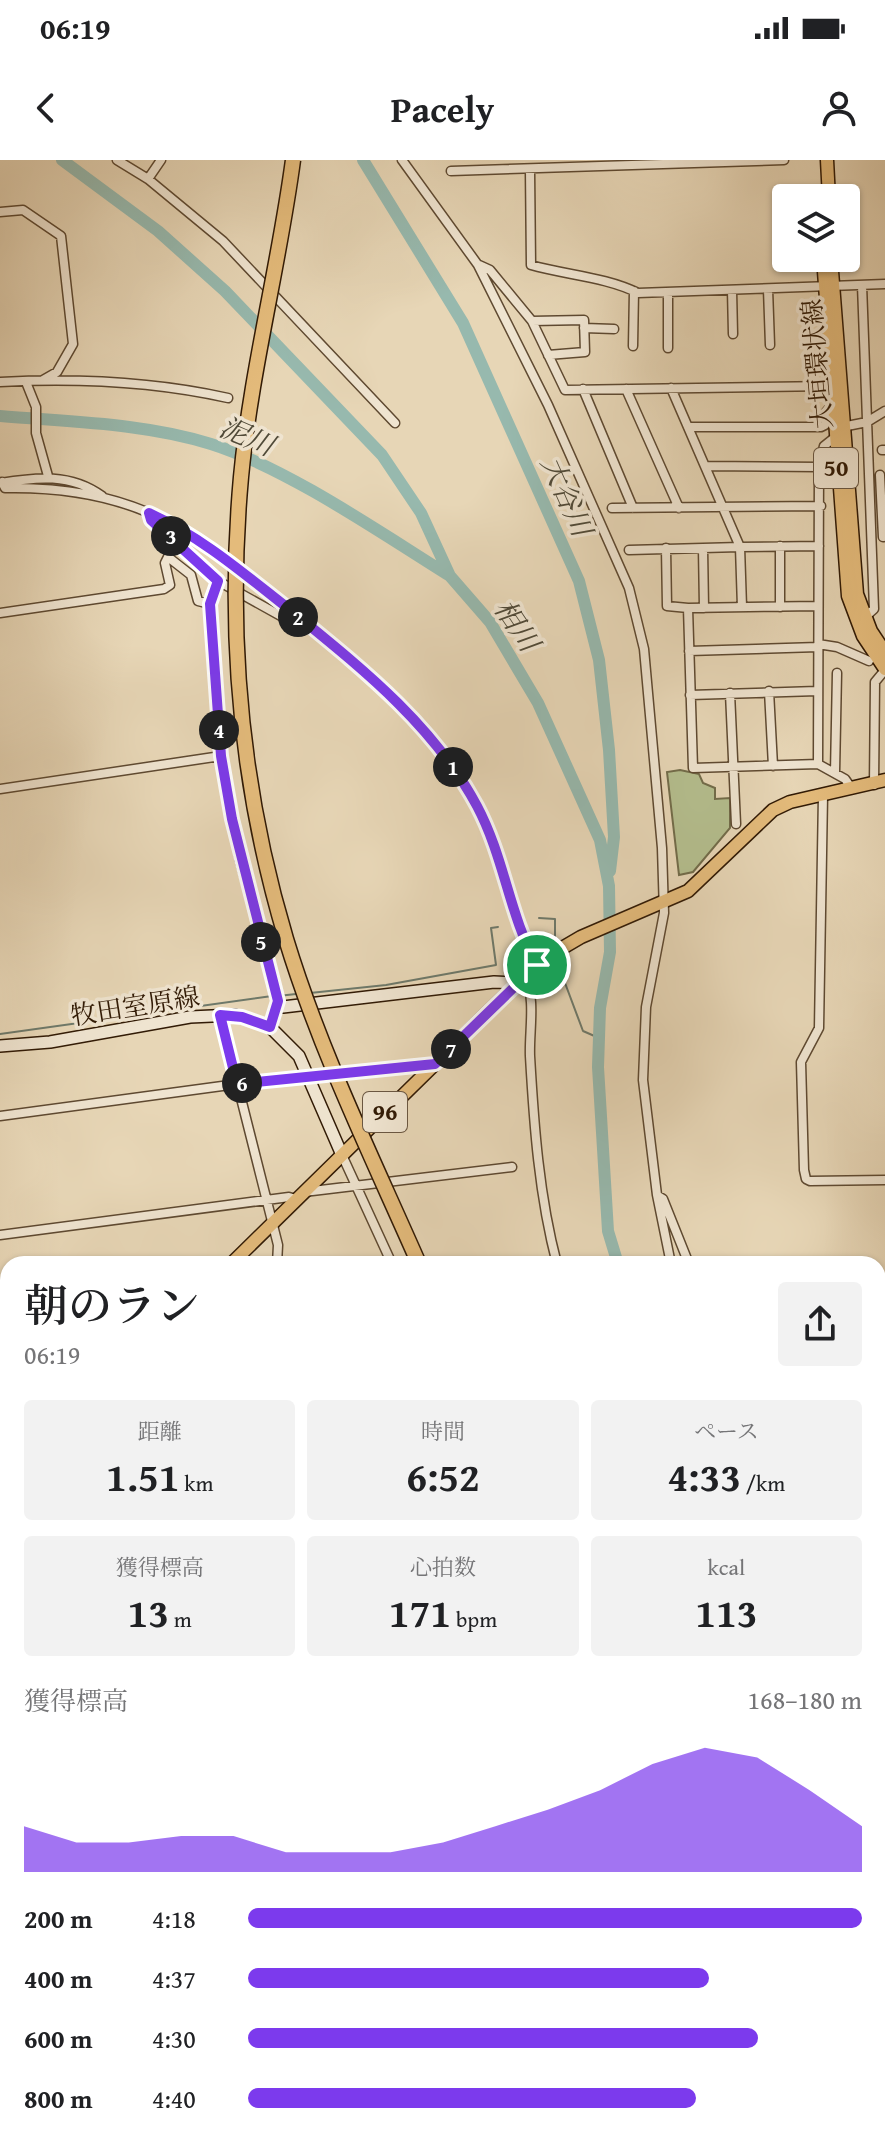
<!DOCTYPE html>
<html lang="ja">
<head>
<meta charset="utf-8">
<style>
	body { margin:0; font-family:"Gentium Book Plus","Noto Serif JP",serif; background:#f2f2f2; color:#202124; height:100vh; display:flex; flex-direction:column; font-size:30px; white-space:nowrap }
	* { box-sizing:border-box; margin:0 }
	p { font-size:26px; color:#757577 }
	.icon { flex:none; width:44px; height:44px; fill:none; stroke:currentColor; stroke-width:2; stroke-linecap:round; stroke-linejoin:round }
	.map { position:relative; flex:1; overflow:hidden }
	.sheet { position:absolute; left:0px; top:1096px; width:886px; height:888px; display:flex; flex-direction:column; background:#fff; border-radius:24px 24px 0 0; box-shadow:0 2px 6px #0004 }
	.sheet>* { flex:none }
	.controls { position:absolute; left:772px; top:24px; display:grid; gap:16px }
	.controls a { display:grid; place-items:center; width:88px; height:88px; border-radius:8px; background:#fff; box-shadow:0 2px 6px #0004; font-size:40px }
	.pin { position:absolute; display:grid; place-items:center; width:68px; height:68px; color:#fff; margin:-34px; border:4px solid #fff; border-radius:50%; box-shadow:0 2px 8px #0007 }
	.km { position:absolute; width:40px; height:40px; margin:-20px; border-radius:50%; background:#222; color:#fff; font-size:22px; line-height:40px; text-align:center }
	.round { display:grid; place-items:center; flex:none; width:84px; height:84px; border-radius:8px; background:#f2f2f2 }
	.overview { display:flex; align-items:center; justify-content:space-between; height:136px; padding:0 24px }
	h1 { font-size:44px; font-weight:600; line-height:60px }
	.figures { display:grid; grid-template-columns:repeat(3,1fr); gap:12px; height:136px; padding:8px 24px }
	.figures div { display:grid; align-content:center; border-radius:8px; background:#f2f2f2; text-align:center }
	.figures b { font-size:40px; font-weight:600 }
	.figures small { font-size:22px; font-weight:400 }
	.figures p { font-size:22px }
	.chart { height:224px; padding:16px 24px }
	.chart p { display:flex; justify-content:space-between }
	.chart svg { width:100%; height:144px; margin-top:8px; fill:#7c3aed; opacity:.7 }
	ul { padding:0 24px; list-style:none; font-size:26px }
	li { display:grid; grid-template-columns:128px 96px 1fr; align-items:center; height:60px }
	li i { height:20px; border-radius:10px; background:#7c3aed }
	.status { display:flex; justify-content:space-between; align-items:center; height:56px; padding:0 40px; background:#fff; direction:ltr }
	.status svg { height:22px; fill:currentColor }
	header { display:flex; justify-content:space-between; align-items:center; height:104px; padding:0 24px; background:#fff; font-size:36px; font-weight:600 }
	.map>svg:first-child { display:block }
	.green { fill:#b4be8e; stroke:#726c4a; stroke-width:2 }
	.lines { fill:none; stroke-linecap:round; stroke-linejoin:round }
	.stream { stroke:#6e796a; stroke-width:2 }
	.river { stroke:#97b9ae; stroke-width:12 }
	.street-casing { stroke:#5e4931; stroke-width:11 }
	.secondary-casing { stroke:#311a05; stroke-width:14 }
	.primary-casing { stroke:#311a05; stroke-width:15 }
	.highway-casing { stroke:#311a05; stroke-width:17 }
	.street { stroke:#efe4d0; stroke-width:8 }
	.secondary { stroke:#efe4d0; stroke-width:11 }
	.primary { stroke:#e4bb7b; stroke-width:12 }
	.highway { stroke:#e4bb7b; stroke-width:14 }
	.highway-bridge-casing { stroke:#311a05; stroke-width:17; stroke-linecap:butt }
	.highway-bridge { stroke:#e4bb7b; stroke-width:14 }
	.route-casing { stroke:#fff; stroke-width:16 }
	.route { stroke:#7c3aed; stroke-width:10 }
	.labels { text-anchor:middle; stroke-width:7; stroke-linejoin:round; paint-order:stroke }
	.shield { fill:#efe4d0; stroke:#6a5742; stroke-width:2 }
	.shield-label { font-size:24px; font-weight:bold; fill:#311a05 }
	.street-label { font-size:26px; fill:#311a05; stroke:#efe4d0 }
	.water-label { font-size:28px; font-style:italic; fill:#504a38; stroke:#efe4d0 }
</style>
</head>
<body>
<div class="status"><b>06:19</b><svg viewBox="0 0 49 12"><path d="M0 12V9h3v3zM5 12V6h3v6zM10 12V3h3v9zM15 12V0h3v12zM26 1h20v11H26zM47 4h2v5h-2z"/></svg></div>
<header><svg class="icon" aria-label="back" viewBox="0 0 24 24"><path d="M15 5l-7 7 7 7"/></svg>Pacely<svg class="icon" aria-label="person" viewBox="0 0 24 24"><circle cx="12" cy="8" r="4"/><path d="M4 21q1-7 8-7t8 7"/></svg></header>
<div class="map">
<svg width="885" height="1984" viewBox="0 0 885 1984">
	<rect width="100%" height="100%" fill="#e7d6b6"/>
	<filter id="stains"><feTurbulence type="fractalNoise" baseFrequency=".0025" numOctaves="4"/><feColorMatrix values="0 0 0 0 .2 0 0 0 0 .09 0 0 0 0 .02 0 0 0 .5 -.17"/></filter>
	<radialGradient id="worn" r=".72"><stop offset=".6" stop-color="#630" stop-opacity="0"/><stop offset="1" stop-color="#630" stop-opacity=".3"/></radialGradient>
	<path class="green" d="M 680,610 L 699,614 L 703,623 L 715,628 L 715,639 L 730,638 L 730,668 L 693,712 L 679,715 L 667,612 Z"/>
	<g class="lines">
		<path class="stream" d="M 539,758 L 555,759 L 555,785
			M 556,799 L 583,871 L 599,878
			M 310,833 L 386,825 L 496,805 L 491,768 L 498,767
			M 278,836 L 296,834
			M 0,874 L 272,836
			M 878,1634 L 885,1632
			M 878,1767 L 885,1769
			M 578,1984 L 581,1976"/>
		<path class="river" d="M 62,0 L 158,71 L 225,131 L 382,295 L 421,353 L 450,416 L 490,462 L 538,543 L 600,680 L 609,726 L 610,792 L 600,848 L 598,907 L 608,1071 L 618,1104
			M 363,0 L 463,163 L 579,421 L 599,500 L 609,590 L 614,677 L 610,711
			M 0,256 C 69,262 145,263 211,284 C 287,308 381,373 450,416
			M 0,1400 L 8,1402
			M 878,1613 L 885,1615"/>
		<defs>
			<path id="street" d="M 117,0 L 148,19 L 223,81 L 395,263
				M 402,0 L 478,105 L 548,245 L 629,428 L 644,489 L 662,688 L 664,753 L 646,847 L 643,920 L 657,1035 L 671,1104
				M 530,10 L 531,105 C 566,115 606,117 638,133 L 885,124
				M 451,11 L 784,0
				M 148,19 L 161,0
				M 0,52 L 23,50 L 61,76 L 73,184 L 57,212 L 43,220
				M 479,105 L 490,110 L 532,161 L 565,230 L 830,226
				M 862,125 L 874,449 L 864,458
				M 768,129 L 770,185
				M 732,130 L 733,174
				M 668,132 L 668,188
				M 532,161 L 584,160 L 585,192 L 548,195
				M 584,168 L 614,169
				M 633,186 L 634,131
				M 0,222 C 77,218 152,221 228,238
				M 26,222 L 36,247 L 36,273 L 48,316
				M 671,228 L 740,387 L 819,386
				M 583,229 L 633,348
				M 626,229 L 679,348
				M 688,267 L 821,267 L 825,265 L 826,252 L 832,245
				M 842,267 L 867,262 L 885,251
				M 882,290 L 885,290
				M 705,306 L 819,307
				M 880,315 L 883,377
				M 2,322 L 5,328 C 54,327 102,333 147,352 C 198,373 235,406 277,440 C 352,500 425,558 474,642 C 505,693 508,753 537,805
				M 0,323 C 36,317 71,313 102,336
				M 612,348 L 821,346
				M 149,353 L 151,360 L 218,421 L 288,460 L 296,463 L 302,460
				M 780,386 L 780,447
				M 666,388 L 667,446 L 688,448
				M 703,388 L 704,448
				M 629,390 L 740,387 L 742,447
				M 218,421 L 210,444 L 221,596 L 240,700 L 276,830 L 278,846 L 270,867
				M 818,446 L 688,448 L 693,608 L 818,604 L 845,619 L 852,629
				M 0,453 L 164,429 L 170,425 L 165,403 L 168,397 L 191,415 L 198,441 L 210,444
				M 818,484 L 837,487 L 869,501
				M 689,491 L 818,487
				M 769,531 L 773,606
				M 730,533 L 736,664
				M 690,535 L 817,531
				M 818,604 L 819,307 L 824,286 L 834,278
				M 835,613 L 837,513
				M 874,625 L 875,522 L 885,510
				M 0,629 L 221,596
				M 823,635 L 819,868 L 801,902 L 804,1010 L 806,1019 L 810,1021 L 885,1020
				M 525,816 C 536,839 529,871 530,896 C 534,965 539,1036 557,1104
				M 220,855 L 278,1085 L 277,1104
				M 0,956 L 237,924 L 435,904
				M 342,995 L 392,1104
				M 304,1032 L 512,1007
				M 658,1036 L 663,1039 L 689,1104
				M 0,1075 L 289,1037 L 296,1039
				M 0,1134 L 8,1194
				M 878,1147 L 885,1147
				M 878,1273 L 885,1273
				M 3,1338 L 2,1357 L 8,1363
				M 878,1372 L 885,1378
				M 0,1386 L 8,1388
				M 0,1413 L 8,1416
				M 0,1439 L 8,1441
				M 0,1492 L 8,1492
				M 0,1589 L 8,1589
				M 0,1706 L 8,1706
				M 878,1818 L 885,1820
				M 0,1823 L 8,1823
				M 878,1837 L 885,1840
				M 0,1877 L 4,1877
				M 0,1918 L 8,1917
				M 0,1953 L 8,1953
				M 87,1976 L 87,1984
				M 214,1976 L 226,1984
				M 337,1976 L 337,1984
				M 517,1976 L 518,1984
				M 593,1984 L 595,1976
				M 797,1984 L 798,1976"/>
			<path id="secondary" d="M 283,847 L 494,822 L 518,823
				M 0,886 L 50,882 L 190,857 L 234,855 L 254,861 L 270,867 L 299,896 L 342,995"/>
			<path id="primary" d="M 827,0 L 829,38
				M 823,98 L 848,436 L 863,476 L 885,509
				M 831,98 L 857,434 L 871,471 L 885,492
				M 231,1104 L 540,801 L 581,777 L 688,731 L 773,650 L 790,642 L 885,620
				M 0,1327 L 8,1320"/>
			<path id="highway" d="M 624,1976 L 625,1984"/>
		</defs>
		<use href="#street" class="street-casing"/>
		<use href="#secondary" class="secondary-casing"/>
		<use href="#primary" class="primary-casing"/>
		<use href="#highway" class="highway-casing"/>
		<use href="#street" class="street"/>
		<use href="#secondary" class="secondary"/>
		<use href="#primary" class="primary"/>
		<use href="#highway" class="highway"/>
		<defs>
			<path id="highway-bridge" d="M 293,0 C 279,106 251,210 241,317 C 227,472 241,629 286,779 C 320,891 372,997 419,1104"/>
		</defs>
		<use href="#highway-bridge" class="highway-bridge-casing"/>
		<use href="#highway-bridge" class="highway-bridge"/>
	</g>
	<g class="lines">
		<defs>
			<path id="route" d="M 149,353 C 203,378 243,413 289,449 C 360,507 433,564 477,646 C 505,699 509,755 537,805 L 435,904 L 237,924 L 220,855 L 242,857 L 270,867 L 278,841 L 232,659 L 221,596 L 210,444 L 218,421 L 151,360 Z"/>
		</defs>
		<use href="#route" class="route-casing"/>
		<use href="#route" class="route"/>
	</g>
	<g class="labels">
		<g class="shield">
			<rect x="814" y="288" width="44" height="40" rx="6"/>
			<rect x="363" y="932" width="44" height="40" rx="6"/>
		</g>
		<g class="shield-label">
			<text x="836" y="316">50</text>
			<text x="385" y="960">96</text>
		</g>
		<g class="street-label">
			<text transform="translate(817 204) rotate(-95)" y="9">大垣環状線</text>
			<text transform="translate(135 846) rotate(-9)" y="9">牧田室原線</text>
		</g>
		<g class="water-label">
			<text transform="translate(247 276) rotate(23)" y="10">泥川</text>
			<text transform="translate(567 336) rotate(66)" y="10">大谷川</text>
			<text transform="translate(517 465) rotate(56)" y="10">相川</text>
		</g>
	</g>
	<rect width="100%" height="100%" filter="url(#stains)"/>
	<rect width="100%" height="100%" fill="url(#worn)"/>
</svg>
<div class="controls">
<a><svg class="icon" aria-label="layers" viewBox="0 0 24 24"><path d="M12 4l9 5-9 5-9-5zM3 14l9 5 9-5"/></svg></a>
</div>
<div class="pin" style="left:537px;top:805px;background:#1e9e55"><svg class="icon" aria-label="arrive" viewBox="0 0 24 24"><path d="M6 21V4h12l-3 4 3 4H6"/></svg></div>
<b class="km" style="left:453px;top:607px">1</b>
<b class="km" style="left:298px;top:457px">2</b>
<b class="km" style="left:171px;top:376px">3</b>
<b class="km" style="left:219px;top:570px">4</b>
<b class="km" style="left:261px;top:782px">5</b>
<b class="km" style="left:242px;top:923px">6</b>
<b class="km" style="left:451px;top:889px">7</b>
<section class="sheet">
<div class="overview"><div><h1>朝のラン</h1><p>06:19</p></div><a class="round"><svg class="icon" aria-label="share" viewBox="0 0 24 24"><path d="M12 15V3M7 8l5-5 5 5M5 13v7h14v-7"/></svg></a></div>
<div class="figures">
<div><p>距離</p><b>1.51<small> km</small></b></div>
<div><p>時間</p><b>6:52</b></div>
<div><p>ペース</p><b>4:33<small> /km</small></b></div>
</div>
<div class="figures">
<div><p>獲得標高</p><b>13<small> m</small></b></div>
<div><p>心拍数</p><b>171<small> bpm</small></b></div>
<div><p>kcal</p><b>113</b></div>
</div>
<div class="chart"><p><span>獲得標高</span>168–180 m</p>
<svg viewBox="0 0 160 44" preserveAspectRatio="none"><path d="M0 44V30L10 35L20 35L30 33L40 33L50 38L60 38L70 38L80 35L90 30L100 25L110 19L120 11L130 6L140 9L150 19L160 30V44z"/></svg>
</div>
<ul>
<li><b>200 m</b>4:18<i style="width:100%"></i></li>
<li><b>400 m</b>4:37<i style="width:75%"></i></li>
<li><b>600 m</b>4:30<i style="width:83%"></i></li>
<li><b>800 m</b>4:40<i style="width:73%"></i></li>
</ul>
</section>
</div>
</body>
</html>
